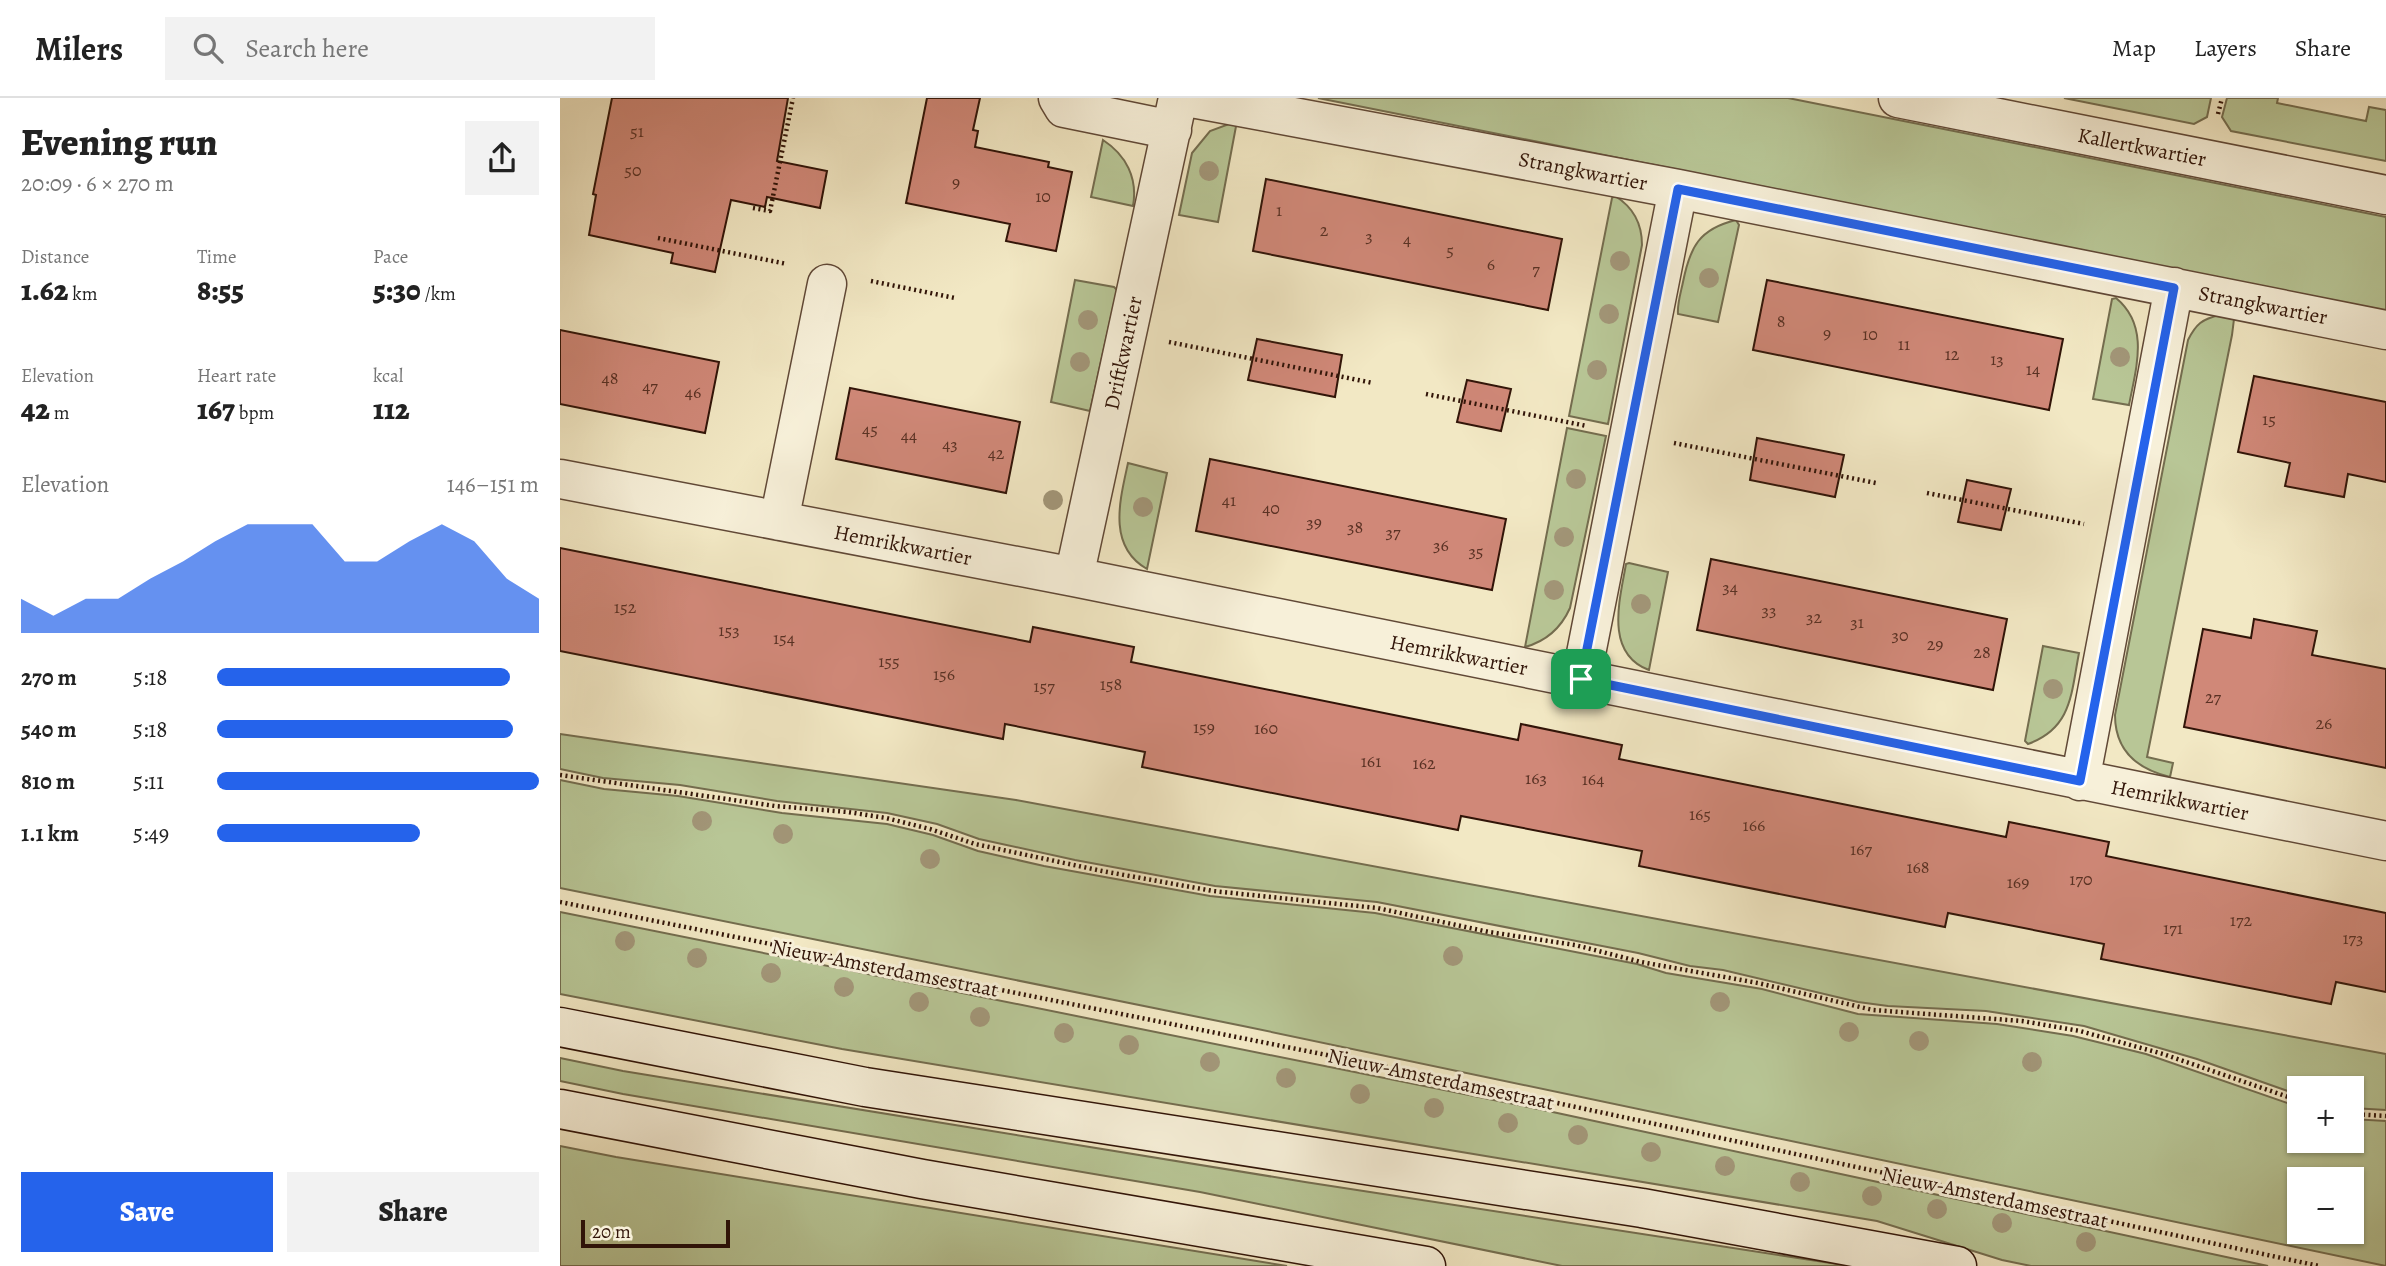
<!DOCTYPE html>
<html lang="en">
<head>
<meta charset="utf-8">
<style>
	body { margin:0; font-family:Alegreya,serif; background:#f2f2f2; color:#222; height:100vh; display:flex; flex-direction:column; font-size:26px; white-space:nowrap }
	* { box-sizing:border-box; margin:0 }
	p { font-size:23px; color:#767676 }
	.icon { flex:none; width:38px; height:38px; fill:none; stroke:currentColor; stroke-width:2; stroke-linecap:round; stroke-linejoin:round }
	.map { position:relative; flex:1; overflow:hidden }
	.side { display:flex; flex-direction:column; background:#fff; width:560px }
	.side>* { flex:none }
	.fabs { position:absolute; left:1727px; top:978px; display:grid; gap:14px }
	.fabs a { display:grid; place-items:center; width:77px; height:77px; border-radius:0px; background:#fff; box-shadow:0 2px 5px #0004; font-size:35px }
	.scale { position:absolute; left:21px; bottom:18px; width:149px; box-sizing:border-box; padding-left:7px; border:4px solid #311408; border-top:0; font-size:19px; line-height:24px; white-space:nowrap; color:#311408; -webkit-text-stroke:5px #f7f0d9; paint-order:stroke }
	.pin { position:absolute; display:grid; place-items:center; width:60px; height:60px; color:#fff; margin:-30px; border-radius:14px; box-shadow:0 4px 10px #0006 }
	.round { display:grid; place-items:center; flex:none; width:74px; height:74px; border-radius:0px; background:#f2f2f2 }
	.summary { display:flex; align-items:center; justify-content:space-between; height:119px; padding:0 21px }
	h1 { font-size:38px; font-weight:800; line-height:52px }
	.metrics { display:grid; grid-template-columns:repeat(3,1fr); gap:10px; height:119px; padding:7px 21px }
	.metrics div { display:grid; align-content:center }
	.metrics b { font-size:30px; font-weight:800 }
	.metrics small { font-size:19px; font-weight:400 }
	.metrics p { font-size:19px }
	.chart { height:196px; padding:14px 21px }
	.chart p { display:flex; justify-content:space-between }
	.chart svg { width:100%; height:126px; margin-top:7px; fill:#2563eb; opacity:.7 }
	.primary-button { display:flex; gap:14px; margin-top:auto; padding:14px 21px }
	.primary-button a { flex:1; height:80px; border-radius:0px; background:#2563eb; color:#fff; font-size:28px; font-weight:800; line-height:80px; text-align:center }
	.primary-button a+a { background:#f2f2f2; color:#222 }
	ul { padding:0 21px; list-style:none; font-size:23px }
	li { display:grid; grid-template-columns:112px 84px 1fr; align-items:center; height:52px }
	li i { height:18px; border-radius:9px; background:#2563eb }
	header { display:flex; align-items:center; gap:42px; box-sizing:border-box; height:98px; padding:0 35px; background:#fff; border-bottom:2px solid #e0e0e0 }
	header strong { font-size:33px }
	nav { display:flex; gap:38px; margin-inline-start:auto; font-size:24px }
	.search { width:490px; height:63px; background:#f2f2f2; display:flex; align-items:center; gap:18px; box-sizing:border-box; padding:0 24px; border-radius:0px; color:#767676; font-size:26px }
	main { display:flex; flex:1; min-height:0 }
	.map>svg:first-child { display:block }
	.green { fill:#b8c696; stroke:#746d4f; stroke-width:2; fill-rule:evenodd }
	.building { fill:#d08878; stroke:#311408; stroke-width:2 }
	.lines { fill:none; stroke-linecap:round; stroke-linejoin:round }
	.minor-casing { stroke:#614937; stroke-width:41 }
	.secondary-casing { stroke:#311408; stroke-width:41 }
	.path { stroke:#311408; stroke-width:4.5; stroke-dasharray:2 3.5; stroke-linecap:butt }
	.minor { stroke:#f7f0d9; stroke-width:38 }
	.secondary { stroke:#f7f0d9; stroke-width:38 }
	.tree { fill:#a29678 }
	.route-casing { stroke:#fff; stroke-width:14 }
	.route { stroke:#2563eb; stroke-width:9 }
	.labels { text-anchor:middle; stroke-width:6; stroke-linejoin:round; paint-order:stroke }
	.number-label { font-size:18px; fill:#593124 }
	.street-label { font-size:21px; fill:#311408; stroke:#f7f0d9 }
</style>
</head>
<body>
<header>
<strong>Milers</strong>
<div class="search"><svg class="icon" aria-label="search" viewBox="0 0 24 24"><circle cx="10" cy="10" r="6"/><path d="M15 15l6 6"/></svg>Search here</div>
<nav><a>Map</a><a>Layers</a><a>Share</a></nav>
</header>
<main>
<section class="side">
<div class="summary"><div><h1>Evening run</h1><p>20:09 · 6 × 270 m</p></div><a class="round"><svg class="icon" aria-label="share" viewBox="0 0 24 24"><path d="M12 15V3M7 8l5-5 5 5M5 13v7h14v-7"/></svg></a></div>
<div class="metrics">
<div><p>Distance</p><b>1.62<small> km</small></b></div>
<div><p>Time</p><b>8:55</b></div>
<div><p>Pace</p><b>5:30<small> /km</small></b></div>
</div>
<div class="metrics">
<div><p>Elevation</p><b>42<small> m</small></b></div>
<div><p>Heart rate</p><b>167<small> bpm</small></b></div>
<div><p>kcal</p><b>112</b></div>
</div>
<div class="chart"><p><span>Elevation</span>146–151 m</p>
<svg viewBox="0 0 160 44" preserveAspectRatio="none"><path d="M0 44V32L10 38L20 32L30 32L40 25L50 19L60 12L70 6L80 6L90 6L100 19L110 19L120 12L130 6L140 12L150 25L160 32V44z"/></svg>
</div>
<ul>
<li><b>270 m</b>5:18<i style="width:91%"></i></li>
<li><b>540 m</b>5:18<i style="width:92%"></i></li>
<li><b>810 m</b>5:11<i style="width:100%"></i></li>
<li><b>1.1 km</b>5:49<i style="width:63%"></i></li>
</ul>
<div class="primary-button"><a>Save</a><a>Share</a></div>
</section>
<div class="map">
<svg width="1826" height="1168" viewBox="0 0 1826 1168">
	<rect width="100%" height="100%" fill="#f2e8c4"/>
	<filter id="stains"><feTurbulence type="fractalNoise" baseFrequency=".00286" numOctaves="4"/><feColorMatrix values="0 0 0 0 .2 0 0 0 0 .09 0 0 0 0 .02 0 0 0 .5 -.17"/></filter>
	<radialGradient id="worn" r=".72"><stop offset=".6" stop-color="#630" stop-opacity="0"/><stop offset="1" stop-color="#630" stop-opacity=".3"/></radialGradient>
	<path class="green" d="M 758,0 L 1228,0 L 1826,119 L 1826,213 Z
		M 1504,0 L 1651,0 L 1647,19 L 1634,26 Z
		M 1667,0 L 1718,0 L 1717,5 L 1806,23 L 1809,9 L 1826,12 L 1826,63 L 1671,33 L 1662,19 Z
		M 677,23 L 658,124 L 619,117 L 632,55 L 650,33 Z
		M 543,42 C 566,57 578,80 573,108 L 531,99 Z
		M 1055,98 C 1073,109 1082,126 1082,147 L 1048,326 L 1009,318 L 1052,100 Z
		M 1176,122 L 1179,127 L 1158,224 L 1118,216 C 1117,206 1121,194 1123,184 C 1130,149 1139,131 1176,122 Z
		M 515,182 L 554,189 L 557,192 L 530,313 L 491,304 Z
		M 1556,200 C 1590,228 1576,270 1569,307 L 1533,301 L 1552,201 Z
		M 1660,217 L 1674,221 L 1672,237 L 1587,659 L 1613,665 L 1610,679 C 1577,671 1555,653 1555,617 L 1628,242 C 1636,226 1642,221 1660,217 Z
		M 1007,330 L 1046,338 L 1010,510 C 1001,530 987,543 965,549 Z
		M 568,365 L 607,375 L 587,471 C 547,448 560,402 568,365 Z
		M 1069,465 L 1108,474 L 1089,572 C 1044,555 1060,501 1066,466 Z
		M 1483,548 L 1519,555 C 1511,596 1512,630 1468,646 L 1465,643 Z
		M 0,636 L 456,702 L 1826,956 L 1826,1012 L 1792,1010 L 1792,990 L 1740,990 L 1739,997 L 1637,961 L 1524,928 L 1426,913 L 1328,908 L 1298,904 L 1163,872 L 1130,868 L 1078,855 L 817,804 L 655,788 L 515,762 L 419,741 L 377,726 L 327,715 L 217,703 L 120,687 L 43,680 L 0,671 Z
		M 0,682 L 44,691 L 118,698 L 222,715 L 327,726 L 373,737 L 418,753 L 484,768 L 650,798 L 815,815 L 1077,866 L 1106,875 L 1202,891 L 1298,916 L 1437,926 L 1513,938 L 1586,956 L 1739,1009 L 1740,1043 L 1792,1043 L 1792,1021 L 1826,1023 L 1826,1168 L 683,928 L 0,790 ZM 1740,1082 L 1792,1082 L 1792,1134 L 1740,1134 Z
		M 0,814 L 988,1013 L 1708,1168 L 1471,1168 L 1442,1162 L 1317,1123 L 282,951 L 0,896 Z
		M 0,960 L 63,973 L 745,1084 L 1290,1168 L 1002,1168 L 640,1094 L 63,996 L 0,983 Z
		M 0,1048 L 56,1059 L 727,1168 L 0,1168 Z"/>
	<path class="building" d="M 52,0 L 228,0 L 217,63 L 267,73 L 260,110 L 207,99 L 205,109 L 171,102 L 155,174 L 111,165 L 113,155 L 29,137 L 36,97 L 33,96 Z
		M 367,0 L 420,0 L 413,32 L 418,33 L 415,49 L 489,64 L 488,69 L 512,74 L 496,153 L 446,143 L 450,126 L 346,105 Z
		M 706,81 L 1002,141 L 988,212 L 693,153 Z
		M 1207,182 L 1503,241 L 1489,312 L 1193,252 Z
		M 0,232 L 159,264 L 145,335 L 0,306 Z
		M 697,241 L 782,257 L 775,299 L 688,282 Z
		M 1694,278 L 1826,304 L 1826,384 L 1788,376 L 1784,399 L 1725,388 L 1730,365 L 1678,354 Z
		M 907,282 L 951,291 L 941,333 L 897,324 Z
		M 290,290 L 460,324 L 446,395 L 276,361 Z
		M 1197,340 L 1284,357 L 1275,399 L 1190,382 Z
		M 650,361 L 946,421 L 932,492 L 636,433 Z
		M 1407,382 L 1451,391 L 1441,432 L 1398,424 Z
		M 0,450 L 470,544 L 473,529 L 574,549 L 571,564 L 958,642 L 961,626 L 1062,647 L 1059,661 L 1446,739 L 1449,724 L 1549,744 L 1546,758 L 1826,815 L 1826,894 L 1776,884 L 1771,906 L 1541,861 L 1544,846 L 1388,815 L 1385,829 L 1079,768 L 1082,753 L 901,718 L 898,732 L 582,669 L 585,654 L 445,626 L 443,641 L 0,553 Z
		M 1151,461 L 1447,521 L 1433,592 L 1137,532 Z
		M 1694,521 L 1757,533 L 1752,557 L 1826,571 L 1826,670 L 1624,629 L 1643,531 L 1691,540 Z"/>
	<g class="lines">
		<defs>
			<path id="minor" d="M 498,0 L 504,10 L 612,32
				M 632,0 L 1118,91 L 1826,232
				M 1338,0 L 1826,97
				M 0,381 L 514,479 L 1826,743
				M 219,423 L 267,186
				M 514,479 L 618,0
				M 1021,581 L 1118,91
				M 1520,683 L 1614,189"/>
			<path id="secondary" d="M 0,929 L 305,989 L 1082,1110 L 1397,1168
				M 0,1011 L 362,1081 L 866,1168"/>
		</defs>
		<use href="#minor" class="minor-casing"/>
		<use href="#secondary" class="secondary-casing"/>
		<path class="path" d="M 1658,16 L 1662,0
			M 193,110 L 210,113 L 233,0
			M 98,140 L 227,166
			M 311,183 L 395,200
			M 609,244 L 813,285
			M 866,296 L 1027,328
			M 1114,345 L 1316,385
			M 1367,395 L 1524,426
			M 0,677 L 215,708 L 288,714 L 326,720 L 370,731 L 415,746 L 542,773 L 653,793 L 817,810 L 929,834 L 1015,847 L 1081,864 L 1198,885 L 1313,912 L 1462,923 L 1520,933 L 1603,956 L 1740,1003
			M 0,804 L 857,975 L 1759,1168
			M 1792,1016 L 1826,1018"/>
		<use href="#minor" class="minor"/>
		<use href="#secondary" class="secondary"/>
	</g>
	<g class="tree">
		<circle cx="649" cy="73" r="10"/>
		<circle cx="1060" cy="163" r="10"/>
		<circle cx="1149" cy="180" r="10"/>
		<circle cx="1049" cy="216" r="10"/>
		<circle cx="528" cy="222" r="10"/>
		<circle cx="1560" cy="259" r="10"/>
		<circle cx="520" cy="264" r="10"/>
		<circle cx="1037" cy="272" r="10"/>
		<circle cx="1016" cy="381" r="10"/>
		<circle cx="493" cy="402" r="10"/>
		<circle cx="583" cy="409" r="10"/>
		<circle cx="1004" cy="439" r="10"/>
		<circle cx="994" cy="492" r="10"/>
		<circle cx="1081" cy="506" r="10"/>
		<circle cx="1493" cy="591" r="10"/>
		<circle cx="142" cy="723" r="10"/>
		<circle cx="223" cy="736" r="10"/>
		<circle cx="370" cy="761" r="10"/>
		<circle cx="65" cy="843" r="10"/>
		<circle cx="893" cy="858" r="10"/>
		<circle cx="137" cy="860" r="10"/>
		<circle cx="211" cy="875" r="10"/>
		<circle cx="284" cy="889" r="10"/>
		<circle cx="359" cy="904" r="10"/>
		<circle cx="1160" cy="904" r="10"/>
		<circle cx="420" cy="919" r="10"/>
		<circle cx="1289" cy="934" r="10"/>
		<circle cx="504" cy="935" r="10"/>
		<circle cx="1359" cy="943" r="10"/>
		<circle cx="569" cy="947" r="10"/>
		<circle cx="650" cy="964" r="10"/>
		<circle cx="1472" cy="964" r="10"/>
		<circle cx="726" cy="980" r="10"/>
		<circle cx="800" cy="996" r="10"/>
		<circle cx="874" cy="1010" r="10"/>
		<circle cx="948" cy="1025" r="10"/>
		<circle cx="1018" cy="1037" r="10"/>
		<circle cx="1091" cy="1054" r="10"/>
		<circle cx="1165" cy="1068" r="10"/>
		<circle cx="1240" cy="1084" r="10"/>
		<circle cx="1312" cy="1098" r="10"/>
		<circle cx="1377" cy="1111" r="10"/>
		<circle cx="1442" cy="1125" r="10"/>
		<circle cx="1526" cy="1144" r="10"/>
	</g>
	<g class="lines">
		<defs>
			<path id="route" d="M 1118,91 L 1614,190 L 1520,683 L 1021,581 Z"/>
		</defs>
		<use href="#route" class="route-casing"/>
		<use href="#route" class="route"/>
	</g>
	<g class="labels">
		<g class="number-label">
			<text x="77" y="39">51</text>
			<text x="73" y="78">50</text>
			<text x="396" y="90">9</text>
			<text x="483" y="104">10</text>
			<text x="719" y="118">1</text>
			<text x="764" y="138">2</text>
			<text x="809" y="144">3</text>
			<text x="847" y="147">4</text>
			<text x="890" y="158">5</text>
			<text x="931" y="172">6</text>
			<text x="976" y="177">7</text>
			<text x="1221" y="229">8</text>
			<text x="1267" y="241">9</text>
			<text x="1310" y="242">10</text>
			<text x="1344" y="252">11</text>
			<text x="1392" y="262">12</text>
			<text x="1437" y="267">13</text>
			<text x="1473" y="277">14</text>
			<text x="50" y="286">48</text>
			<text x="90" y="294">47</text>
			<text x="133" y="300">46</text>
			<text x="1709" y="327">15</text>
			<text x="310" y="337">45</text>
			<text x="349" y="343">44</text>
			<text x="390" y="352">43</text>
			<text x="436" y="361">42</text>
			<text x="669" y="408">41</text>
			<text x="711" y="416">40</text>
			<text x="754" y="430">39</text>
			<text x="795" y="435">38</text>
			<text x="833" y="440">37</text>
			<text x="881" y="453">36</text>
			<text x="916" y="459">35</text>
			<text x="1170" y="495">34</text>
			<text x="65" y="515">152</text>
			<text x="1209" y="518">33</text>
			<text x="1254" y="525">32</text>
			<text x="1297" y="530">31</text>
			<text x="169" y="538">153</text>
			<text x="1340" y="543">30</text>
			<text x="224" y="546">154</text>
			<text x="1375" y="552">29</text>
			<text x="1422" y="560">28</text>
			<text x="329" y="569">155</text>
			<text x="384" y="582">156</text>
			<text x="551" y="592">158</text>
			<text x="484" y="594">157</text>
			<text x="1653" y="605">27</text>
			<text x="1764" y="631">26</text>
			<text x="644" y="635">159</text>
			<text x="706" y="636">160</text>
			<text x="811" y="669">161</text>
			<text x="864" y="671">162</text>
			<text x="976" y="686">163</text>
			<text x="1033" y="687">164</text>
			<text x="1140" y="722">165</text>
			<text x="1194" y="733">166</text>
			<text x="1301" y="757">167</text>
			<text x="1358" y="775">168</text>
			<text x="1521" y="787">170</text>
			<text x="1458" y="790">169</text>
			<text x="1681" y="828">172</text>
			<text x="1613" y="836">171</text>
			<text x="1793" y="846">173</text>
		</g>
		<g class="street-label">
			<text transform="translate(1582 49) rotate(11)" y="7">Kallertkwartier</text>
			<text transform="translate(1023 73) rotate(11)" y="7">Strangkwartier</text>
			<text transform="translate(1703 207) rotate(11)" y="7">Strangkwartier</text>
			<text transform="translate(563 255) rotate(-78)" y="7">Driftkwartier</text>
			<text transform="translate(343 447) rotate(11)" y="7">Hemrikkwartier</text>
			<text transform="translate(899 557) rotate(11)" y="7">Hemrikkwartier</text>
			<text transform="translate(1620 702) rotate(11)" y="7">Hemrikkwartier</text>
			<text transform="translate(325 870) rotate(11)" y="7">Nieuw-Amsterdamsestraat</text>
			<text transform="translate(881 981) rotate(12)" y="7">Nieuw-Amsterdamsestraat</text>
			<text transform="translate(1435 1099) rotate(12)" y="7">Nieuw-Amsterdamsestraat</text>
		</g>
	</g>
	<rect width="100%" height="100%" filter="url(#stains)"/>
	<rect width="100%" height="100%" fill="url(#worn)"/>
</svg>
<div class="fabs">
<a>+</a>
<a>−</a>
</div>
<div class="scale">20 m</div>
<div class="pin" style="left:1021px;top:581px;background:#1e9e55"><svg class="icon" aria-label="arrive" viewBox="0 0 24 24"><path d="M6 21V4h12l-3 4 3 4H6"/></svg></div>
</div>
</main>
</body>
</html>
